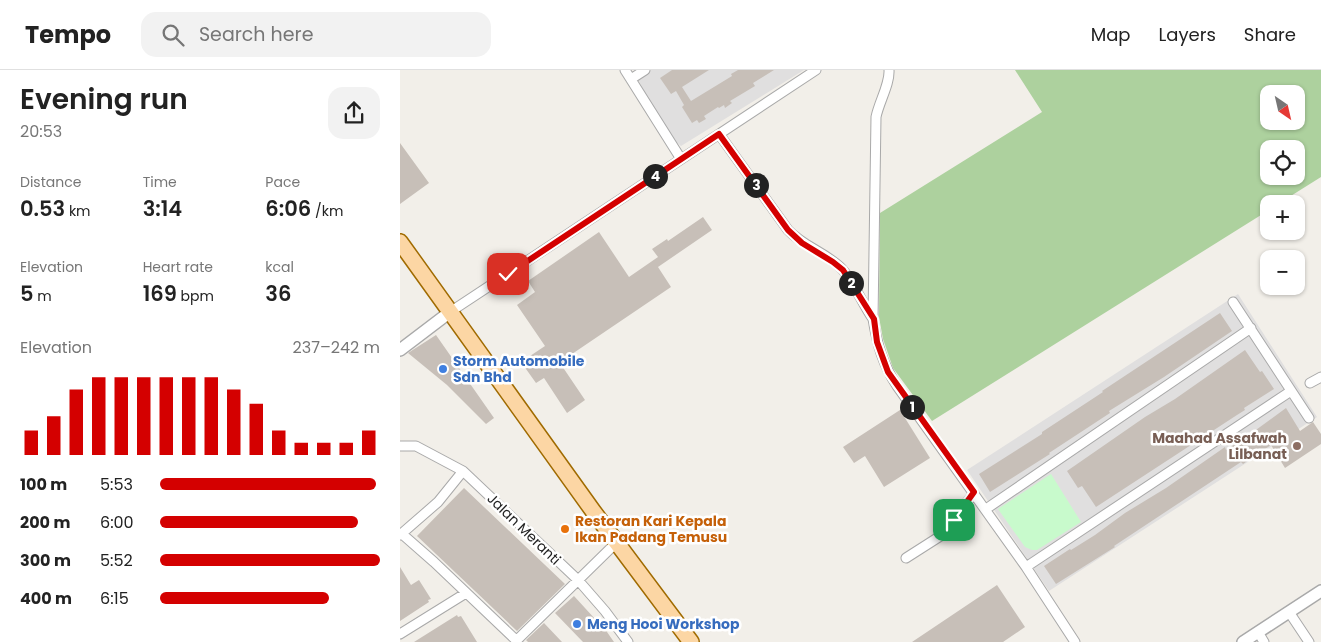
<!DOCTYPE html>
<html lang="en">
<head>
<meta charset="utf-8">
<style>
	body { margin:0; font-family:Poppins,sans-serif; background:#f2f2f2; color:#222; height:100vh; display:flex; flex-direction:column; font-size:19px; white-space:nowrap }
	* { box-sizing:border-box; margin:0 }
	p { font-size:16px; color:#767676 }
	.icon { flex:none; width:28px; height:28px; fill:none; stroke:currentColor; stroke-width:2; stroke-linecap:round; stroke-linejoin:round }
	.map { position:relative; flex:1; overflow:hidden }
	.details { display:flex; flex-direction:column; background:#fff; width:400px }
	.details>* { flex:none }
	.needle { width:32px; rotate:146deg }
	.buttons { position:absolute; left:860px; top:15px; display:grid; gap:10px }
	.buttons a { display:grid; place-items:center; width:45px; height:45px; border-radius:10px; background:#fff; box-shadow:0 1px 4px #0004; font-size:25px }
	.pin { position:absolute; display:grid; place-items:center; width:42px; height:42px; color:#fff; margin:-21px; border-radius:10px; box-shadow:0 2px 8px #0006 }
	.km { position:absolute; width:25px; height:25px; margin:-12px; border-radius:50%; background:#222; color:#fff; font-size:14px; line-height:25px; text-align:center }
	.round { display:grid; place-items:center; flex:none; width:52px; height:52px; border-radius:15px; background:#f2f2f2 }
	.head { display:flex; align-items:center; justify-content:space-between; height:85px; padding:0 20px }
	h1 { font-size:28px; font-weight:600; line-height:38px }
	.stats { display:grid; grid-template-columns:repeat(3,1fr); gap:8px; height:85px; padding:5px 20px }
	.stats div { display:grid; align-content:center }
	.stats b { font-size:21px; font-weight:600 }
	.stats small { font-size:14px; font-weight:400 }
	.stats p { font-size:14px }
	.chart { height:140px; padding:10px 20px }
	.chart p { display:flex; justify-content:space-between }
	.chart svg { width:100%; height:90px; margin-top:5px; stroke:#d40000; stroke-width:6 }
	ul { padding:0 20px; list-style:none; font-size:16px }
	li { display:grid; grid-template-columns:80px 60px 1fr; align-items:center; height:38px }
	li i { height:12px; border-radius:6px; background:#d40000 }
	header { display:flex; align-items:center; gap:30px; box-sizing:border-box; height:70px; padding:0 25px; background:#fff; border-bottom:1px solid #e0e0e0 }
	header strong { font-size:24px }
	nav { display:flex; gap:28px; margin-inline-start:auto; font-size:18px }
	.search { width:350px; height:45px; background:#f2f2f2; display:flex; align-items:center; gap:12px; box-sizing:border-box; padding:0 18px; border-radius:15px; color:#767676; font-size:19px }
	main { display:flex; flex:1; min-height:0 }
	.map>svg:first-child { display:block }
	.residential { fill:#e0dfdf }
	.forest { fill:#add19e; fill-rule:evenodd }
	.park { fill:#c8facc }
	.building { fill:#c7bfb8 }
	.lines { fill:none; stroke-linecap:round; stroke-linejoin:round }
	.minor-casing { stroke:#a9a9a9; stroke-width:11 }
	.tertiary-casing { stroke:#a9a9a9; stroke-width:14 }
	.primary-casing { stroke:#a06b00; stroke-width:18 }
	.minor { stroke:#fff; stroke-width:9 }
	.tertiary { stroke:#fff; stroke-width:11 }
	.primary { stroke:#fcd6a4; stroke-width:15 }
	.route-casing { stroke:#fff; stroke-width:10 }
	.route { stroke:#d40000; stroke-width:6 }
	.shop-dot { fill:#3f7fe0; stroke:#fff; stroke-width:2 }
	.education-dot { fill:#8d6e63; stroke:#fff; stroke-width:2 }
	.food-dot { fill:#e8710a; stroke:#fff; stroke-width:2 }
	.labels { text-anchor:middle; stroke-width:5; stroke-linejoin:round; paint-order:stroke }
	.shop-label { font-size:14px; font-weight:bold; fill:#366cbe; stroke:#fff; text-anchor:start }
	.education-label { font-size:14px; font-weight:bold; fill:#785e54; stroke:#fff; text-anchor:end }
	.food-label { font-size:14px; font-weight:bold; fill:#c56008; stroke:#fff; text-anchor:start }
	.street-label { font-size:14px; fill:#222; stroke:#fff }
</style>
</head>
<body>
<header>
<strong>Tempo</strong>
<div class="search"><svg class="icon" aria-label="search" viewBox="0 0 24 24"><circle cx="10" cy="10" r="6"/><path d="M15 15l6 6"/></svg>Search here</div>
<nav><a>Map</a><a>Layers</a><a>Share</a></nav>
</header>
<main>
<section class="details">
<div class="head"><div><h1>Evening run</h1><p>20:53</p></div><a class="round"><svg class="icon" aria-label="share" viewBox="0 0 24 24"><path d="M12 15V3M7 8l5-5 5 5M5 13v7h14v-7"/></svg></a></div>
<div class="stats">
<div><p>Distance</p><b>0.53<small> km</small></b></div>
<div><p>Time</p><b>3:14</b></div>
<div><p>Pace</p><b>6:06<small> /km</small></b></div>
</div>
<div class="stats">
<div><p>Elevation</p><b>5<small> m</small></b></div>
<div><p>Heart rate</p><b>169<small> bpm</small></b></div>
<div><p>kcal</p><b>36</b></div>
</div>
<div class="chart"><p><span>Elevation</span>237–242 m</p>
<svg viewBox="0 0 160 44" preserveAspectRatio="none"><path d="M5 44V32M15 44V25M25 44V12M35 44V6M45 44V6M55 44V6M65 44V6M75 44V6M85 44V6M95 44V12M105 44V19M115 44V32M125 44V38M135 44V38M145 44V38M155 44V32"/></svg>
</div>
<ul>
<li><b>100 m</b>5:53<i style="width:98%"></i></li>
<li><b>200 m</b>6:00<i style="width:90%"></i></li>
<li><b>300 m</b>5:52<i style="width:100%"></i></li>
<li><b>400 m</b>6:15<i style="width:77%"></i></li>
</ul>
</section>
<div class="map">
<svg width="921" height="572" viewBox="0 0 921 572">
	<rect width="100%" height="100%" fill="#f2efe9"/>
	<path class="residential" d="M 251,0 L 404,0 L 281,76 L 275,71 L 255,43 L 238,9 Z
		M 838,224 L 917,347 L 649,521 L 567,400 Z"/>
	<path class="forest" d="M 615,0 L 921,0 L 921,107 L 878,134 L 869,134 L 869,140 L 532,351 L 493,298 L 483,269 L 479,247 L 480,143 L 642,42 ZM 869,24 L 896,24 L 896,51 L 869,51 ZM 869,79 L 896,79 L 896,106 L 869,106 Z"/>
	<path class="park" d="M 651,404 L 681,452 L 637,480 L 632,480 L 625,477 L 598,439 Z"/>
	<path class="building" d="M 272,0 L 309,0 L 282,17 L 291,31 L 332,6 L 331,4 L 338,0 L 374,0 L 353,13 L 355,16 L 330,31 L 332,33 L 325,38 L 324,35 L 319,38 L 318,37 L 304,46 L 306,49 L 299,53 L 297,50 L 292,53 L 282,37 L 284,35 L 276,21 L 271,24 L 260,8 Z
		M 0,73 L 29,113 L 0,134 Z
		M 303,147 L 312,160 L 258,197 L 271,217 L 172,284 L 175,287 L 162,296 L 185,330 L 167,343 L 144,308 L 136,313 L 121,292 L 145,276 L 117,235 L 135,222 L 128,211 L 199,162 L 229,207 L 258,187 L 252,179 L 267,169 L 268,171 Z
		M 820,243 L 832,261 L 764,307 L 709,341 L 710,343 L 649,383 L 650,384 L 590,422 L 579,404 L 642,364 L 642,362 L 703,322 L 702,321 Z
		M 36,265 L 94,348 L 86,354 L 47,315 L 8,283 Z
		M 845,280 L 860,302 L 862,301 L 874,319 L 844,338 L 845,340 L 837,345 L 696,437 L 682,416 L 678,418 L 667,401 L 745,347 L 775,329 Z
		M 886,338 L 900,361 L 913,352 L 921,364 L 921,374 L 885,398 L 871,375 L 843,394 L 841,392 L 714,476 L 715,477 L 656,514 L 644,496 L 670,479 L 671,480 L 695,465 L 725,443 L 766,418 L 825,377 L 826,380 L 849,365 Z
		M 500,340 L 530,388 L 484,417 L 465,386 L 454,393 L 443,377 Z
		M 64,418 L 165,514 L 117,561 L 17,466 Z
		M 0,497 L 11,515 L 19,510 L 31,529 L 28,530 L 29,532 L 0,551 Z
		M 597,515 L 625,557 L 603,572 L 512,572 Z
		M 174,526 L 207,562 L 214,572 L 183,572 L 155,543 Z
		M 57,545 L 58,547 L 61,546 L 77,572 L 14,572 Z
		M 144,553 L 162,572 L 128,572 L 126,570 Z"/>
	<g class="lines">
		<defs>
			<path id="minor" d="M 225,0 L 281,89
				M 489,0 C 490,14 479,32 476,47 L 473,249 C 477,274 483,295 497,316 L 626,497 L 675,572
				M 231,9 L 245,0
				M 319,64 L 388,160 C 404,177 427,183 442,199 C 454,212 462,233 473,249
				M 833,232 L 909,348
				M 50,242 L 416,0
				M 910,313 L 921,307
				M 0,376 L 16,376 L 63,401 L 178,510 L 205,541 L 228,572
				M 586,439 L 851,258
				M 2,464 L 34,492 L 118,572
				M 0,465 L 38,432 L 63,401
				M 506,488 L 542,465 L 574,423
				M 626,497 L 891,321
				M 889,542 L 909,572
				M 858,562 L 864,572
				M 0,564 L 66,523
				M 117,570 L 217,472"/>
			<path id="tertiary" d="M 0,280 L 50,242
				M 843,572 L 921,521"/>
			<path id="primary" d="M 0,172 L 193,441 L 291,572"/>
		</defs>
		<use href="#minor" class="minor-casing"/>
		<use href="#tertiary" class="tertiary-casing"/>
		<use href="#primary" class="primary-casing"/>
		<use href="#minor" class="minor"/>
		<use href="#tertiary" class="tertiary"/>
		<use href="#primary" class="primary"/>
	</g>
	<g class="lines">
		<defs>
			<path id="route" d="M 108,204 L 319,64 L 388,160 L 402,173 L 433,192 L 443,200 L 474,249 L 477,272 L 488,302 L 574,422 L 554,450"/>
		</defs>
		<use href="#route" class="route-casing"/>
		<use href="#route" class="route"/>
	</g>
	<g class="shop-dot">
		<circle cx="43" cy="299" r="5"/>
		<circle cx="177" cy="554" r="5"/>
	</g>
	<circle class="education-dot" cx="897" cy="376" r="5"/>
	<circle class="food-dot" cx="165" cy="459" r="5"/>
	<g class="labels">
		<g class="shop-label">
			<text x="53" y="296">Storm Automobile<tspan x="53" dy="16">Sdn Bhd</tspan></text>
			<text x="187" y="559">Meng Hooi Workshop</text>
		</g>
		<g class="education-label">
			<text x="887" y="373">Maahad Assafwah<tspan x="887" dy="16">Lilbanat</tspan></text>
		</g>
		<g class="food-label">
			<text x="175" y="456">Restoran Kari Kepala<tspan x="175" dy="16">Ikan Padang Temusu</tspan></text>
		</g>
		<g class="street-label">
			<text transform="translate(124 459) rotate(44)" y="5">Jalan Meranti</text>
		</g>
	</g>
</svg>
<div class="buttons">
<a><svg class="needle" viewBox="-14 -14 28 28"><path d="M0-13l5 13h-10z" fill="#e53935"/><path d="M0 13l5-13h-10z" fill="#767676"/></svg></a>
<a><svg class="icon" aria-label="locate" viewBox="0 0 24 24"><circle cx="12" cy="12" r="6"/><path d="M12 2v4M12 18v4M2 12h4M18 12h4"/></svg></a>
<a>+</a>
<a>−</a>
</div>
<div class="pin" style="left:554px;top:450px;background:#1e9e55"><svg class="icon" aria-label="arrive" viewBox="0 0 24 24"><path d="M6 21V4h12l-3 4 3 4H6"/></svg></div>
<div class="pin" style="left:108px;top:204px;background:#d93025"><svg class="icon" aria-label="check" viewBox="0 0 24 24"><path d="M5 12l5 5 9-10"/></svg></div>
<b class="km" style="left:512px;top:337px">1</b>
<b class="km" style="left:451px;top:213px">2</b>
<b class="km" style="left:356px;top:115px">3</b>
<b class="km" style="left:255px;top:106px">4</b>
</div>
</main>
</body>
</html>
